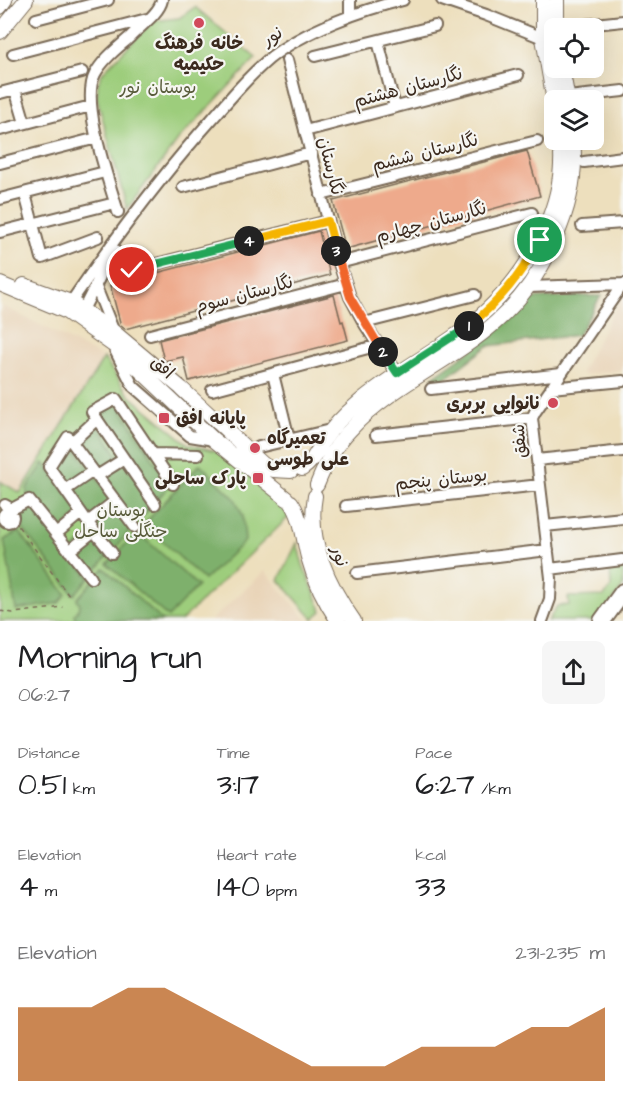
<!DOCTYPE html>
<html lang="en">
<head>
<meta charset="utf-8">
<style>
	body { margin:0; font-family:"Architects Daughter","Playpen Sans Arabic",sans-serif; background:#f6f6f6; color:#202124; height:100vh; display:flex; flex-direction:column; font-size:22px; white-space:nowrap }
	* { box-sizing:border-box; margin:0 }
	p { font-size:20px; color:#757577 }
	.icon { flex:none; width:33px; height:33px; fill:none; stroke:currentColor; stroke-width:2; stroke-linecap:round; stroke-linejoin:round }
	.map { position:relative; height:621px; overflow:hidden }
	.sheet { display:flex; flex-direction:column; background:#fff; flex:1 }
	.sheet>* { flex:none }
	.buttons { position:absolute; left:544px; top:18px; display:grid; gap:12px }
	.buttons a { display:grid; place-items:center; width:60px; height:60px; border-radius:9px; background:#fff; box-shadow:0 6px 24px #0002; font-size:30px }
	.pin { position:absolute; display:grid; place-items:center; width:51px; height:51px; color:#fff; margin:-26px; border:3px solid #fff; border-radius:50%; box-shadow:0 2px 6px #0007 }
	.km { position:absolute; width:30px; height:30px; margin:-15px; border-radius:50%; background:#222; color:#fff; font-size:16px; line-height:30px; text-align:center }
	.round { display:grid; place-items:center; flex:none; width:63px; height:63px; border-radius:9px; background:#f6f6f6 }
	.summary { display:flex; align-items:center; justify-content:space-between; height:102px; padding:0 18px }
	h1 { font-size:33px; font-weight:600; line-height:45px }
	.metrics { display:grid; grid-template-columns:repeat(3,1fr); gap:9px; height:102px; padding:6px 18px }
	.metrics div { display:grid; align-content:center }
	.metrics b { font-size:30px; font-weight:600 }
	.metrics small { font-size:16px; font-weight:400 }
	.metrics p { font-size:16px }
	.chart { height:168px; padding:12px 18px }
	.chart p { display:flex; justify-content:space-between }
	.chart svg { width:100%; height:108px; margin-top:6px; fill:#b45309; opacity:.7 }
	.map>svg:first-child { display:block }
	.built { fill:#e9d4b8 }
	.green { fill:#9dcd7c; stroke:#6c7c4d; stroke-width:1.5 }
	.forest { fill:#7eb06c; stroke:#5c6d45; stroke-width:1.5 }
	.building { fill:#eeaa8c }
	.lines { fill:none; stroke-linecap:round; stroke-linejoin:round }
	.minor-casing { stroke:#796956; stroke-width:14 }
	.major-casing { stroke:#796956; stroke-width:16 }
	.highway-casing { stroke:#796956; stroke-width:20 }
	.path { stroke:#796956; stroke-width:1.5; stroke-dasharray:4.5 4.5; stroke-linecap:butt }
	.minor { stroke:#fff; stroke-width:10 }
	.major { stroke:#fff; stroke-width:14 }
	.highway { stroke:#fff; stroke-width:16 }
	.split-1-casing { stroke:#fff; stroke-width:12 }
	.split-2-casing { stroke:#fff; stroke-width:12 }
	.split-3-casing { stroke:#fff; stroke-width:12 }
	.split-4-casing { stroke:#fff; stroke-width:12 }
	.split-5-casing { stroke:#fff; stroke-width:12 }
	.split-1 { stroke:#f5b400; stroke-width:8 }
	.split-2 { stroke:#22a559; stroke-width:8 }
	.split-3 { stroke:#f0652b; stroke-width:8 }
	.split-4 { stroke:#f5b400; stroke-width:8 }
	.split-5 { stroke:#22a559; stroke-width:8 }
	.poi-dot { fill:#d1495b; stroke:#f6f6f2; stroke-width:2 }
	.labels { text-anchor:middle; stroke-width:4.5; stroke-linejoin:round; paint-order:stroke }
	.street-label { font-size:18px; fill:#3b2a1e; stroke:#f6f6f2 }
	.poi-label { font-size:18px; font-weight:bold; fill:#3b2a1e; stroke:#f6f6f2; text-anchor:end }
	.park-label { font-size:18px; fill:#585b3a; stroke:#f6f6f2 }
</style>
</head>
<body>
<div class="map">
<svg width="623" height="621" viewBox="0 0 623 621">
	<rect width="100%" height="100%" fill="#f6f6f2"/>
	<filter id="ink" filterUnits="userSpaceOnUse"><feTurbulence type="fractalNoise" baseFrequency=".0167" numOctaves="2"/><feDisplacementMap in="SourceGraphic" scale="12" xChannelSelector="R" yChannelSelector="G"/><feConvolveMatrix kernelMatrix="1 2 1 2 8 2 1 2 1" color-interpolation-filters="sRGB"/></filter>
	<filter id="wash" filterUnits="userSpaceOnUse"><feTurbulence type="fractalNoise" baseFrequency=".008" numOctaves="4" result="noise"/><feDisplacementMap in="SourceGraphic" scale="24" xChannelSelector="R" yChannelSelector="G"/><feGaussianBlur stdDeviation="1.35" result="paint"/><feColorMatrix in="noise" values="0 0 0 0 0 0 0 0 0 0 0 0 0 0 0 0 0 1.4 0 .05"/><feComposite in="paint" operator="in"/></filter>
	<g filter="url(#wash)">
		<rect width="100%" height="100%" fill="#eddfbd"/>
		<path class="built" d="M 623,294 L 623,370 L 584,375 L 581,372 Z
			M 3,306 L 104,358 L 19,493 L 0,481 L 0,313 Z
			M 265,571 L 308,621 L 210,621 Z"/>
		<path class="green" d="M 195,7 L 256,58 L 179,139 L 127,209 L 97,98 L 98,83 L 103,72 L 153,21 L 179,18 Z
			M 104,358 L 129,395 L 188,444 L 229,454 L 294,512 L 181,621 L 0,621 L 0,481 L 20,493 Z
			M 297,543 L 303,565 L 322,611 L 313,619 L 279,580 Z
			M 623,557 L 623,586 L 599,621 L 548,621 L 557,606 L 569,605 L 568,597 L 604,596 L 611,587 L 610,568 Z"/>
		<path class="forest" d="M 578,296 L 601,296 L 578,335 L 488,346 L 431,389 L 433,377 L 485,340 L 526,299 Z
			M 116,401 L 170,485 L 155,502 L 95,413 Z
			M 97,423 L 120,459 L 97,473 L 76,442 Z
			M 69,439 L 91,471 L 65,488 L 50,467 Z
			M 124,462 L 154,504 L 135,525 L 99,477 Z
			M 44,463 L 81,513 L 56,533 L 27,496 L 27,488 Z
			M 200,464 L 235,499 L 243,516 L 245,541 L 204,580 L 144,524 Z
			M 92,472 L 113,501 L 88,521 L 66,490 Z
			M 29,501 L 89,578 L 74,595 L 15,519 L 13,513 Z
			M 115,504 L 133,527 L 113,551 L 90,523 Z
			M 19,531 L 66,594 L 59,603 L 16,610 L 4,540 Z
			M 137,532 L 198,586 L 168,617 L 107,564 Z
			M 94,533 L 110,553 L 91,577 L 71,551 Z
			M 104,568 L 163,621 L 76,621 L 74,614 L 77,612 L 80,604 L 77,599 Z"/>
		<g id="blocks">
			<path class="building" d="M 527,151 L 540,196 L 346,249 L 333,201 Z
				M 319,231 L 330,275 L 125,329 L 121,326 L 110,285 Z
				M 334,295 L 341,322 L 343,321 L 348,340 L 189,381 L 183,357 L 164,361 L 159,340 Z"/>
		</g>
	</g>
	<g filter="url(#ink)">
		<use href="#blocks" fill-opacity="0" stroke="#796956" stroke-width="1.5"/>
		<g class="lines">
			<defs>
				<path id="minor" d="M 442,0 L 486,15 L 543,38
					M 350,16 L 350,0
					M 36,19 L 108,0
					M 557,28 L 623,21
					M 378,41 L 395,107
					M 13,54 L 147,19
					M 315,56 L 435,26
					M 287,60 L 339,263 L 350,297 L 364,323 L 397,373
					M 15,89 L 25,123
					M 0,93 L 82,72
					M 568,97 L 623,91
					M 0,130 L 91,106
					M 305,131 L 518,75
					M 584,162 L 623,157
					M 0,163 L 97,138
					M 183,187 L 311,153
					M 25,194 L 42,258 L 98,237
					M 321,195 L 537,141
					M 0,199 L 101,173
					M 118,212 C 109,181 80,102 95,74 C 103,59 118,48 130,37 C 140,26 159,14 162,0
					M 582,226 L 623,223
					M 0,232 L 115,203
					M 339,263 L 532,213
					M 132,270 L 328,221
					M 96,287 L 114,332
					M 528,287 L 623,284
					M 71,302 C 115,238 161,176 213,118 C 231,97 249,76 270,58 C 304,31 361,10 403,0
					M 83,310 L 114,249
					M 364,323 L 475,295
					M 150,335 L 346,284
					M 115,350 L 133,386 L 190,436 L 214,440
					M 273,374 L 289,439
					M 551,388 L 623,381
					M 431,389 L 561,374
					M 212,390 L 379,345
					M 376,435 L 532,418
					M 72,442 L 97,419
					M 259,447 L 326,431
					M 153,454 L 198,455
					M 537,460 L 623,451
					M 97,476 L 124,459
					M 65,490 L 93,471
					M 155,504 L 92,412 L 116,399 L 173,484
					M 5,505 L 12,509 L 29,500 L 91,578
					M 346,506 L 540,485
					M3 517a5 5 0 1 1 10 0a5 5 0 1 1-10 0Z
					M 88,522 L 115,501
					M 545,526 L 623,518
					M 56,534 L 81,513
					M 69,551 L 94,531
					M 112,553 L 94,531 L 49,467 L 68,437 L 135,527
					M 550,569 L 622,560
					M 357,573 L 548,550
					M 542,621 L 550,599 L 551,578 L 532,418 L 535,412 L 623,284"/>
				<path id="major" d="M 543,0 L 543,38 L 555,107
					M 557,0 L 557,28
					M 0,7 L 5,0
					M 0,32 L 26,0
					M 562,68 L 568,100
					M 0,284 L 65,311 L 113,345 L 214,440 L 287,499
					M 24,285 L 71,302 L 114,332 L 181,388 L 264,465 L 273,470 L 291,471
					M 302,469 C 313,462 317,451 324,440 C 333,426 345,414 358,403 C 390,375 429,356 463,330 C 499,303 527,270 545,228 C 557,201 564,170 560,140
					M 317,485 C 325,465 335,445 350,430 C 391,385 451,362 496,322 C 522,299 543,268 556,237 C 570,205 577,174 573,140
					M 315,496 C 307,540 329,586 354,621
					M 291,502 C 302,517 303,539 308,557 C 314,579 325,602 338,621"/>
				<path id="highway" d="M 602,621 L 623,592"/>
			</defs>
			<use href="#minor" class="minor-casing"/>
			<use href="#major" class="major-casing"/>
			<use href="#highway" class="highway-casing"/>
			<path class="path" d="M 13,519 L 69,596
				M 0,611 L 13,613 L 63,607"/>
			<use href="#minor" class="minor"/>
			<use href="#major" class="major"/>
			<use href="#highway" class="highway"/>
		</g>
	</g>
	<g class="lines" filter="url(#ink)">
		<defs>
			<path id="split-1" d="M 469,326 C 501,300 520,276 540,240"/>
			<path id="split-2" d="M 383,352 L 397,373 L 469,326"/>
			<path id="split-3" d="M 336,251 L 350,297 L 383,352"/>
			<path id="split-4" d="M 249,241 L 328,221 L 336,251"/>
			<path id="split-5" d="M 132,270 L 249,241"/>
		</defs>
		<use href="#split-1" class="split-1-casing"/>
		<use href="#split-2" class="split-2-casing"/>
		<use href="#split-3" class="split-3-casing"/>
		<use href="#split-4" class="split-4-casing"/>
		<use href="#split-5" class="split-5-casing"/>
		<use href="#split-1" class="split-1"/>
		<use href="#split-2" class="split-2"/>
		<use href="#split-3" class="split-3"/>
		<use href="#split-4" class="split-4"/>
		<use href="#split-5" class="split-5"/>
	</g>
	<g class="poi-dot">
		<circle cx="199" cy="23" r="6"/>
		<circle cx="553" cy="403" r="6"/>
		<rect x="158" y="412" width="12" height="12" rx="3"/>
		<circle cx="255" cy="448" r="6"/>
		<rect x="252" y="472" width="12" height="12" rx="3"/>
	</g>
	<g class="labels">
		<g class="street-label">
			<text transform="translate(272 36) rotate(-33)" y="6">نور</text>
			<text transform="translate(408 87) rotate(-15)" y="6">نگارستان هشتم</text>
			<text transform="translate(425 152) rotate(-14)" y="6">نگارستان ششم</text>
			<text transform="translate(331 166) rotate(76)" y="6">نگارستان</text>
			<text transform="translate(431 222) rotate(-15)" y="6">نگارستان چهارم</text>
			<text transform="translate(244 294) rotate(-15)" y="6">نگارستان سوم</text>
			<text transform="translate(163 367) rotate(43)" y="6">افق</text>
			<text transform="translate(519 441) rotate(-94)" y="6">شفق</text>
			<text transform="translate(441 479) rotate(-6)" y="6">بوستان پنجم</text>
			<text transform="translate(340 556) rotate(71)" y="6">نور</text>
		</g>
		<g class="poi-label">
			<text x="199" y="49" text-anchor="middle">خانه فرهنگ<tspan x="199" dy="21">حکیمیه</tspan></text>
			<text x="541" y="409">نانوایی بربری</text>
			<text x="176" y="424" text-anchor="start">پایانه افق</text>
			<text x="267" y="444" text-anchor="start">تعمیرگاه<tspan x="267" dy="21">علی طوسی</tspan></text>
			<text x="246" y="484">پارک ساحلی</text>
		</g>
		<g class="park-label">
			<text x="158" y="93">بوستان نور</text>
			<text x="121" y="516">بوستان<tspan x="121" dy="21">جنگلی ساحل</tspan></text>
		</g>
	</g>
</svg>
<div class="buttons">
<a><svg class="icon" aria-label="locate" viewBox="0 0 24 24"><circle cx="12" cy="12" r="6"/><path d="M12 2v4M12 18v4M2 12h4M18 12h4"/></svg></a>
<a><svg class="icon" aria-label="layers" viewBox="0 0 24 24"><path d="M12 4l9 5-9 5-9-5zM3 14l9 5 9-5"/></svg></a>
</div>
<div class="pin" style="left:540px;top:240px;background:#1e9e55"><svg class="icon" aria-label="arrive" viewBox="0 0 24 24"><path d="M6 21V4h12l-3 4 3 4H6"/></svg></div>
<div class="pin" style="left:132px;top:270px;background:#d93025"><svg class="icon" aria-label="check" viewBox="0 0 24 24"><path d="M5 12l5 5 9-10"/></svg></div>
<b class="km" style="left:469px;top:326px">1</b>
<b class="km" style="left:383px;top:352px">2</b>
<b class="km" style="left:336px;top:251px">3</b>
<b class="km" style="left:249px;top:241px">4</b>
</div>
<section class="sheet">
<div class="summary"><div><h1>Morning run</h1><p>06:27</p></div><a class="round"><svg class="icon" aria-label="share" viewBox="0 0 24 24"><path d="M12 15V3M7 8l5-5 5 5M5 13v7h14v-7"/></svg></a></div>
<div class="metrics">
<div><p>Distance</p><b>0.51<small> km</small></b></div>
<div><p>Time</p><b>3:17</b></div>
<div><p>Pace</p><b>6:27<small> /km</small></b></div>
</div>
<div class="metrics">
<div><p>Elevation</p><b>4<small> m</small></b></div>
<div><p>Heart rate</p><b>140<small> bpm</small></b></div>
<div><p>kcal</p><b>33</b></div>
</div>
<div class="chart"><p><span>Elevation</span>231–235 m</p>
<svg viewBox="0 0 160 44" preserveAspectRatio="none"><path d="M0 44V14L10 14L20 14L30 6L40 6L50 14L60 22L70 30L80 38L90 38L100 38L110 30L120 30L130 30L140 22L150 22L160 14V44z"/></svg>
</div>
</section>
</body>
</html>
